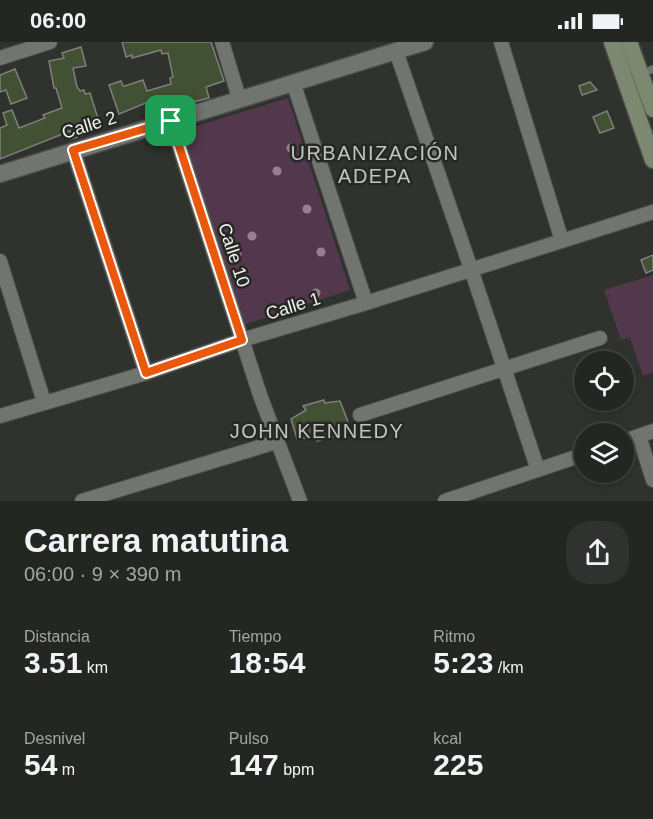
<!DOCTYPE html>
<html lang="es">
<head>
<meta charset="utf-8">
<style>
	body { margin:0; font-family:Arial,sans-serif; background:#30322f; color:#f1f3f6; height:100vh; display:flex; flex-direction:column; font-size:22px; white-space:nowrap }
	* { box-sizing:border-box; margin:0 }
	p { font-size:20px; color:#a3a5a5 }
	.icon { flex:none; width:33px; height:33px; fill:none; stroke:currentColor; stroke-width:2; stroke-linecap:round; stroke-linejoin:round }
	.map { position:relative; height:459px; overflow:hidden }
	.panel { display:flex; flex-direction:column; background:#242622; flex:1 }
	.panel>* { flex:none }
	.tools { position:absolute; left:574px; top:309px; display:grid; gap:12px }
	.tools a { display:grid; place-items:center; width:60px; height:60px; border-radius:50%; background:#242622; box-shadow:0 3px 9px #0003,0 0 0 2px #414340; font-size:30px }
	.pin { position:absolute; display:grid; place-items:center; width:51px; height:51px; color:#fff; margin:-26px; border-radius:12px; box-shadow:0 3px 9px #0006 }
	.round { display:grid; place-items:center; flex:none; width:63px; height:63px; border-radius:24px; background:#30322f }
	.head { display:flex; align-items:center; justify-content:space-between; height:102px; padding:0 24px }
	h1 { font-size:33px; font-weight:700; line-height:45px }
	.metrics { display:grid; grid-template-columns:repeat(3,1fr); gap:9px; height:102px; padding:6px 24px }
	.metrics div { display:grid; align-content:center }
	.metrics b { font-size:30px; font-weight:700 }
	.metrics small { font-size:16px; font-weight:400 }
	.metrics p { font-size:16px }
	.status { display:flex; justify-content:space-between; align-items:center; height:42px; padding:0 30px; background:#242622; direction:ltr }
	.status svg { height:16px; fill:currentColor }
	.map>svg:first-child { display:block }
	.green { fill:#53384d }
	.building { fill:#425133; stroke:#7e807c; stroke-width:1.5 }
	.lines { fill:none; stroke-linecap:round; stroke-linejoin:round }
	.service-casing { stroke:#4c4d4b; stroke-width:9 }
	.minor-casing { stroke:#4c4d4b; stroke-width:16 }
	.tertiary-casing { stroke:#4c4d4b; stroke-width:19 }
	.secondary-casing { stroke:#4c4d4b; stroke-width:19 }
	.service { stroke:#727470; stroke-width:7 }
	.minor { stroke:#727470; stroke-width:14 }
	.tertiary { stroke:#727470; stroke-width:16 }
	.secondary { stroke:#7c886f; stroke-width:16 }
	.tree { fill:#9a7d91 }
	.route-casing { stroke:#fff; stroke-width:12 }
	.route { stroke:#ea580c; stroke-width:8 }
	.labels { text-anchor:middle; stroke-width:5; stroke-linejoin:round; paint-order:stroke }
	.street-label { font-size:18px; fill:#f2f3f1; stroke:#262824 }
	.neighbourhood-label { font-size:20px; letter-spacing:1.5px; fill:#c0c3be; stroke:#262824 }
</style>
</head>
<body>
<div class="status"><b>06:00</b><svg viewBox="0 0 49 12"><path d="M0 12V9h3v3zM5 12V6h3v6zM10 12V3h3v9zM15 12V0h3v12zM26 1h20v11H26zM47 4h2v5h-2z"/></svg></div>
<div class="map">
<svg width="653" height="459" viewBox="0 0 653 459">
	<rect width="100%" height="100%" fill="#30322e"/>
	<path class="green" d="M 288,56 L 350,248 L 240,284 L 180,89 Z
		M 653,233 L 653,330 L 643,334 L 630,295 L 621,298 L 604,248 Z"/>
	<path class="building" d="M 122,0 L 211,0 L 224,39 L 206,45 L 209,56 L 177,64 L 176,58 L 155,64 L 153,58 L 119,72 L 109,43 L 121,39 L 123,44 L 125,44 L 143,38 L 147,49 L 171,42 L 170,36 L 173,35 L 168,11 L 162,12 L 161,8 L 132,16 L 132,13 L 126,15 Z
		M 81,5 L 86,24 L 73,26 L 77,45 L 80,49 L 84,48 L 85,52 L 90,51 L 101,86 L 72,97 L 70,89 L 0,117 L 0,86 L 7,83 L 3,71 L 12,68 L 19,86 L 45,76 L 43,73 L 62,66 L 56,46 L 54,46 L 49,19 L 64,16 L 62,11 Z
		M 15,27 L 27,56 L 11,62 L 6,48 L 0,50 L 0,33 Z
		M 590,40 L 597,48 L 582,53 L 579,44 Z
		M 607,69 L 614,86 L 600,91 L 593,75 Z
		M 653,213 L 653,228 L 646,231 L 641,218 Z
		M 324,358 L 325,361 L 340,359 L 348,380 L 333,389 L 335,394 L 317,399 L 315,395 L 297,397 L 291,377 L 306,368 L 303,364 Z"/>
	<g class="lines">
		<defs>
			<path id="service" d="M 641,32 L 653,27"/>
			<path id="minor" d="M 222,0 L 239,56
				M 501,0 L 562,199
				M 396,9 L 471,227 L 538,428
				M 0,16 L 50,0
				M 293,40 L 366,261
				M 171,79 L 260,353 L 300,459
				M 73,108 L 146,331
				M 0,219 L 44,360
				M 360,373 L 600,296
				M 0,374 L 146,331 L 242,298 L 366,261 L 653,170
				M 639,394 L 653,438
				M 624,399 L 653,389
				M 82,459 L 276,400
				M 445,459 L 585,412"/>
			<path id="tertiary" d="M 0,132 L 425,0"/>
			<path id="secondary" d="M 612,0 L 653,118
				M 629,0 L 653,67"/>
		</defs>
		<use href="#service" class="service-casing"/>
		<use href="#minor" class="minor-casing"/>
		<use href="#tertiary" class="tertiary-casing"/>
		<use href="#secondary" class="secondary-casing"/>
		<use href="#service" class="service"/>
		<use href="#minor" class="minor"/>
		<use href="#tertiary" class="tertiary"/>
		<use href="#secondary" class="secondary"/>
	</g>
	<g class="tree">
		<circle cx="291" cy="106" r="4.5"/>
		<circle cx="277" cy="129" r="4.5"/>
		<circle cx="307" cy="167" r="4.5"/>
		<circle cx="252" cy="194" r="4.5"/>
		<circle cx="321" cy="210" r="4.5"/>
		<circle cx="237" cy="212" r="4.5"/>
		<circle cx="316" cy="251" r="4.5"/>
	</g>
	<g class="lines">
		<defs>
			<path id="route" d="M 171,79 L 242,298 L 146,331 L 73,108 Z"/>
		</defs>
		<use href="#route" class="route-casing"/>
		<use href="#route" class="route"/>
	</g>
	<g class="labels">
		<g class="street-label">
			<text transform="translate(89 83) rotate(-17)" y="6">Calle 2</text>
			<text transform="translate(234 213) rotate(72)" y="6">Calle 10</text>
			<text transform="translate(293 264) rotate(-17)" y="6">Calle 1</text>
		</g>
		<g class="neighbourhood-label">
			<text x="375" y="118">URBANIZACIÓN<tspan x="375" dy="23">ADEPA</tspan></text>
			<text x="317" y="396">JOHN KENNEDY</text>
		</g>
	</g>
</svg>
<div class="tools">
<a><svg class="icon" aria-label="locate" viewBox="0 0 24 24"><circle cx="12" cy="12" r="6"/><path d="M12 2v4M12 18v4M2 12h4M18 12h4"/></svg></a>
<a><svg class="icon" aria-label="layers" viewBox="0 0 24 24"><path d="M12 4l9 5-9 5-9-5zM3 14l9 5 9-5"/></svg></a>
</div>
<div class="pin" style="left:171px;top:79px;background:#1e9e55"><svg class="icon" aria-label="arrive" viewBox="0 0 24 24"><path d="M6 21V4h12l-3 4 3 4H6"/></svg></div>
</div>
<section class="panel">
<div class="head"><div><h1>Carrera matutina</h1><p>06:00 · 9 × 390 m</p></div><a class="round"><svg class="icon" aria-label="share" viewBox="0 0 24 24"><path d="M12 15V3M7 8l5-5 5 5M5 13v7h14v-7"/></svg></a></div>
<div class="metrics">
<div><p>Distancia</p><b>3.51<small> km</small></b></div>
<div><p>Tiempo</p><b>18:54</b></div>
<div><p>Ritmo</p><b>5:23<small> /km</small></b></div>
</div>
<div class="metrics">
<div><p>Desnivel</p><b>54<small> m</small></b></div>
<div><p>Pulso</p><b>147<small> bpm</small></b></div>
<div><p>kcal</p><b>225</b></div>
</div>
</section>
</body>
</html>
